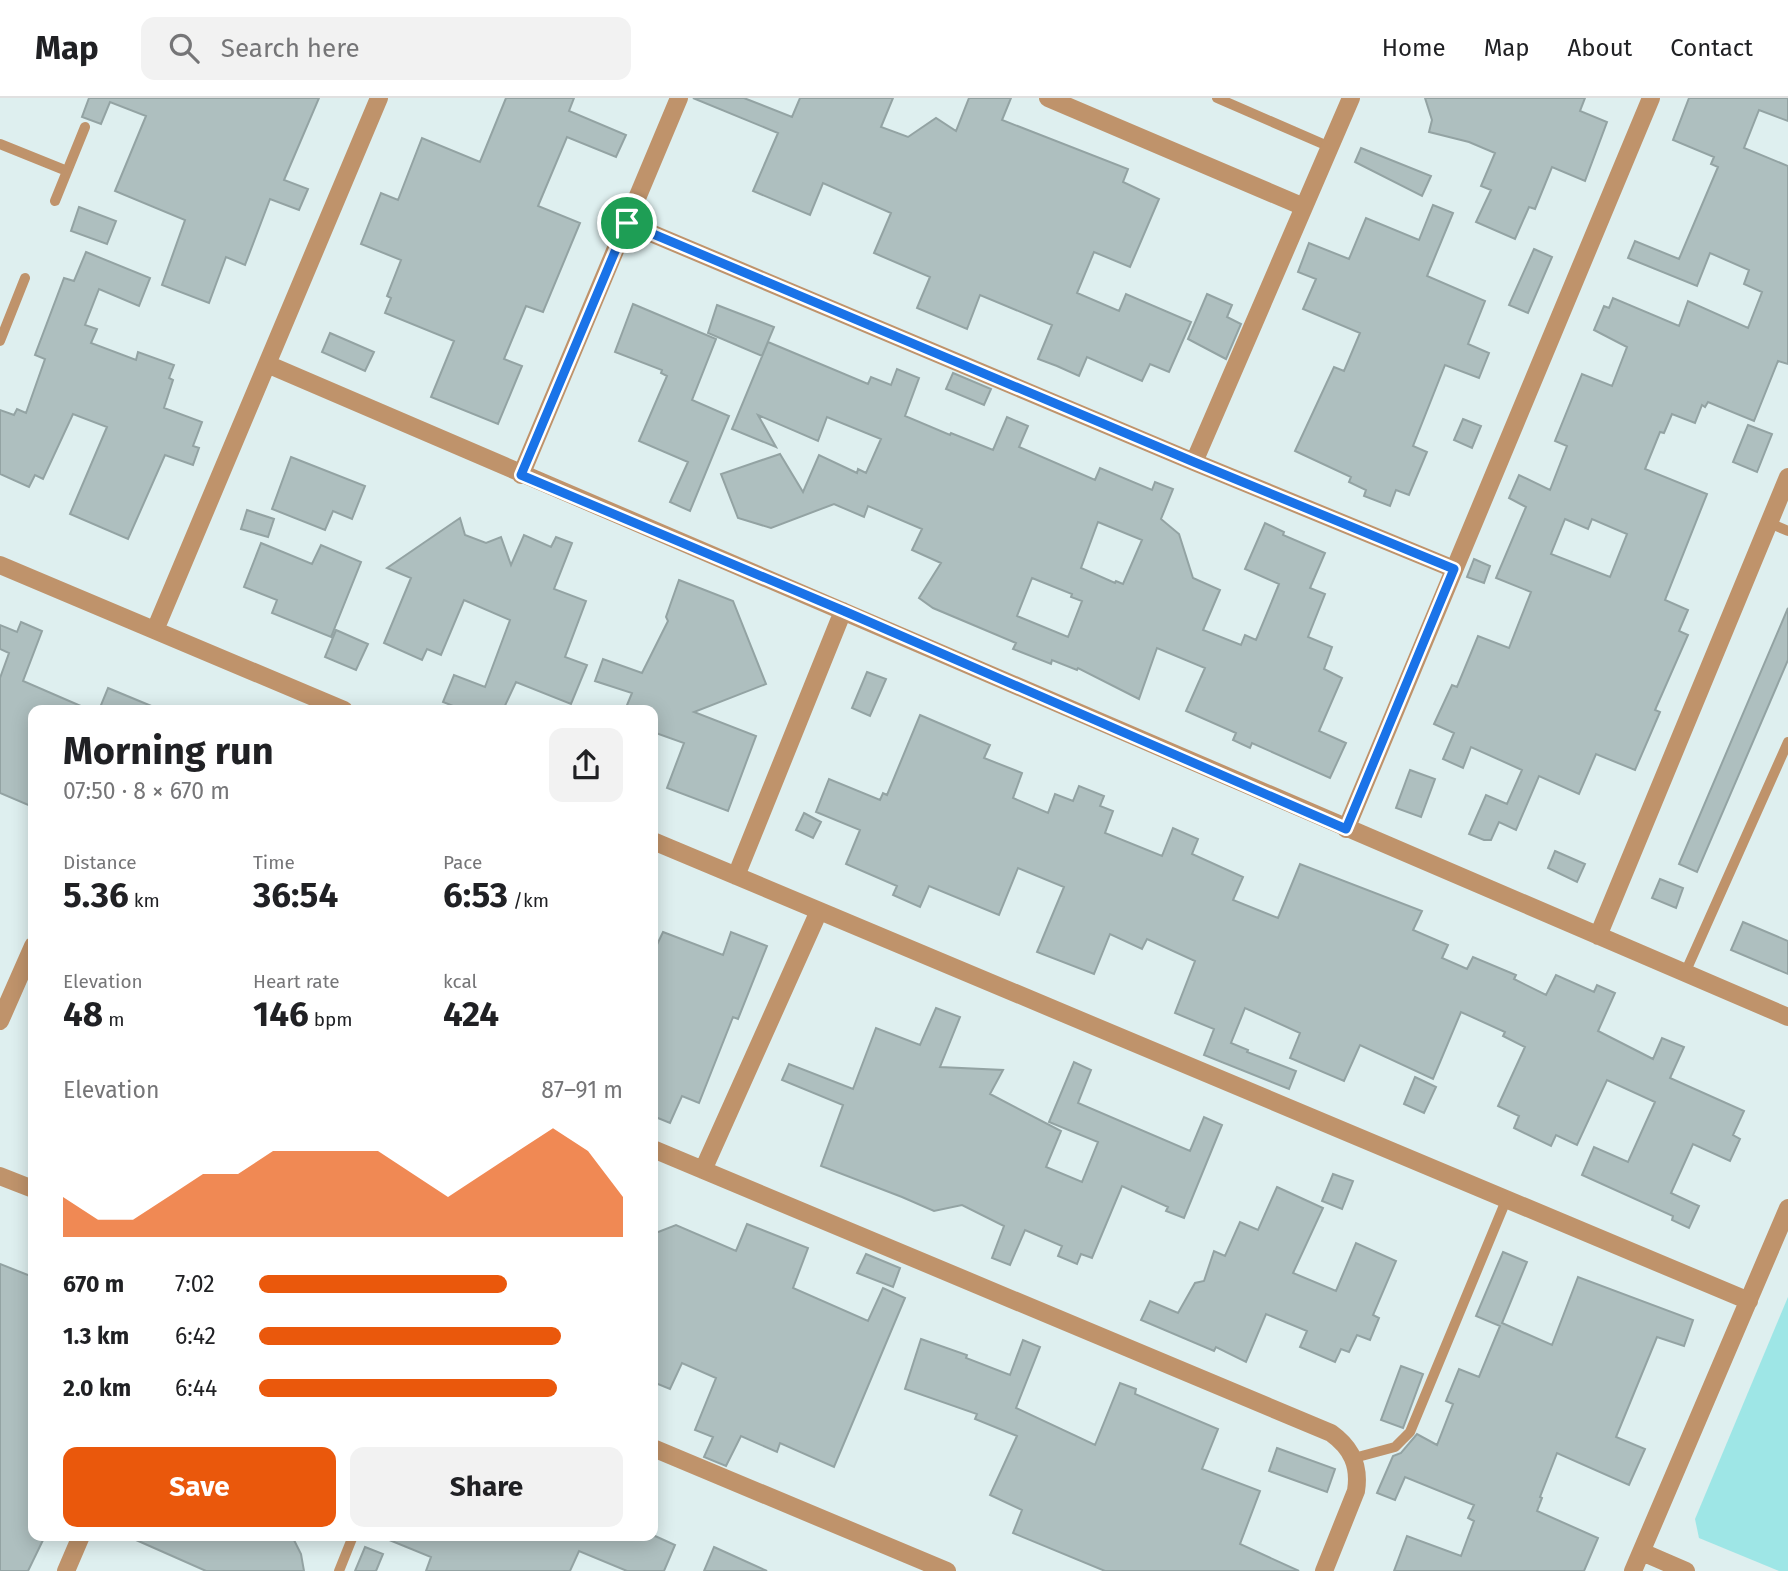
<!DOCTYPE html>
<html lang="en">
<head>
<meta charset="utf-8">
<style>
	body { margin:0; font-family:"Fira Sans",sans-serif; background:#f2f2f2; color:#202124; height:100vh; display:flex; flex-direction:column; font-size:26px; white-space:nowrap }
	* { box-sizing:border-box; margin:0 }
	p { font-size:23px; color:#757577 }
	.icon { flex:none; width:38px; height:38px; fill:none; stroke:currentColor; stroke-width:2; stroke-linecap:round; stroke-linejoin:round }
	.map { position:relative; flex:1; overflow:hidden }
	.panel { position:absolute; left:28px; top:607px; width:630px; height:836px; display:flex; flex-direction:column; background:#fff; border-radius:14px; box-shadow:0 4px 18px #0003 }
	.panel>* { flex:none }
	.pin { position:absolute; display:grid; place-items:center; width:60px; height:60px; color:#fff; margin:-30px; border:4px solid #fff; border-radius:50%; box-shadow:0 2px 7px #0007 }
	.round { display:grid; place-items:center; flex:none; width:74px; height:74px; border-radius:14px; background:#f2f2f2 }
	.summary { display:flex; align-items:center; justify-content:space-between; height:119px; padding:0 35px }
	h1 { font-size:38px; font-weight:700; line-height:52px }
	.metrics { display:grid; grid-template-columns:repeat(3,1fr); gap:10px; height:119px; padding:7px 35px }
	.metrics div { display:grid; align-content:center }
	.metrics b { font-size:35px; font-weight:700 }
	.metrics small { font-size:19px; font-weight:400 }
	.metrics p { font-size:19px }
	.chart { height:196px; padding:14px 35px }
	.chart p { display:flex; justify-content:space-between }
	.chart svg { width:100%; height:126px; margin-top:7px; fill:#ea580c; opacity:.7 }
	.button { display:flex; gap:14px; margin-top:auto; padding:14px 35px }
	.button a { flex:1; height:80px; border-radius:14px; background:#ea580c; color:#fff; font-size:28px; font-weight:700; line-height:80px; text-align:center }
	.button a+a { background:#f2f2f2; color:#202124 }
	ul { padding:0 35px; list-style:none; font-size:23px }
	li { display:grid; grid-template-columns:112px 84px 1fr; align-items:center; height:52px }
	li i { height:18px; border-radius:9px; background:#ea580c }
	header { display:flex; align-items:center; gap:42px; box-sizing:border-box; height:98px; padding:0 35px; background:#fff; border-bottom:2px solid #e0e0e0 }
	header strong { font-size:33px }
	nav { display:flex; gap:38px; margin-inline-start:auto; font-size:24px }
	.search { width:490px; height:63px; background:#f2f2f2; display:flex; align-items:center; gap:18px; box-sizing:border-box; padding:0 24px; border-radius:14px; color:#757577; font-size:26px }
	.map>svg:first-child { display:block }
	.green { fill:#9ee6e6 }
	.building { fill:#aebfbf; stroke:#93a3a3; stroke-width:2; fill-rule:evenodd }
	.lines { fill:none; stroke-linecap:round; stroke-linejoin:round }
	.service { stroke:#bf936b; stroke-width:10 }
	.minor { stroke:#bf936b; stroke-width:18 }
	.route-casing { stroke:#fff; stroke-width:14 }
	.route { stroke:#1a73e8; stroke-width:9 }
</style>
</head>
<body>
<header>
<strong>Map</strong>
<div class="search"><svg class="icon" aria-label="search" viewBox="0 0 24 24"><circle cx="10" cy="10" r="6"/><path d="M15 15l6 6"/></svg>Search here</div>
<nav><a>Home</a><a>Map</a><a>About</a><a>Contact</a></nav>
</header>
<div class="map">
<svg width="1788" height="1473" viewBox="0 0 1788 1473">
	<rect width="100%" height="100%" fill="#deefef"/>
	<path class="green" d="M 1788,1199 L 1788,1473 L 1779,1473 L 1699,1440 L 1695,1421 Z"/>
	<path class="building" d="M 89,0 L 319,0 L 284,82 L 308,91 L 299,112 L 270,101 L 245,167 L 226,159 L 209,205 L 162,187 L 185,122 L 115,93 L 146,18 L 110,4 L 101,26 L 82,19 Z
		M 506,0 L 574,0 L 569,13 L 626,37 L 616,59 L 567,39 L 538,108 L 580,125 L 543,214 L 526,208 L 504,261 L 522,268 L 498,326 L 431,299 L 454,243 L 385,215 L 391,200 L 387,198 L 401,162 L 361,146 L 381,95 L 398,102 L 422,40 L 480,64 Z
		M 693,0 L 744,0 L 792,19 L 800,0 L 893,0 L 881,29 L 908,39 L 936,20 L 956,33 L 969,0 L 1011,0 L 1002,22 L 1128,71 L 1123,84 L 1159,101 L 1130,169 L 1094,154 L 1077,195 L 1119,213 L 1126,196 L 1191,224 L 1169,274 L 1150,266 L 1142,283 L 1087,259 L 1079,278 L 1057,268 L 1038,261 L 1052,227 L 980,197 L 967,231 L 917,210 L 930,179 L 874,155 L 891,115 L 823,85 L 810,117 L 753,93 L 778,35 Z
		M 1425,0 L 1585,0 L 1580,13 L 1607,24 L 1585,83 L 1552,69 L 1535,111 L 1529,109 L 1515,141 L 1476,124 L 1491,92 L 1481,88 L 1495,55 L 1469,44 L 1429,34 L 1432,22 Z
		M 1689,0 L 1788,0 L 1788,23 L 1759,12 L 1744,50 L 1788,68 L 1788,266 L 1778,263 L 1754,323 L 1708,304 L 1705,309 L 1702,307 L 1695,325 L 1672,316 L 1664,335 L 1660,334 L 1645,371 L 1707,396 L 1665,502 L 1688,512 L 1679,533 L 1688,537 L 1655,612 L 1660,614 L 1635,672 L 1596,656 L 1579,696 L 1539,678 L 1516,732 L 1499,724 L 1491,742 L 1484,742 L 1469,736 L 1486,697 L 1507,706 L 1522,672 L 1471,649 L 1463,670 L 1443,661 L 1454,635 L 1434,626 L 1452,587 L 1457,589 L 1478,538 L 1509,550 L 1531,494 L 1496,480 L 1526,409 L 1509,400 L 1519,377 L 1550,392 L 1567,348 L 1555,343 L 1582,276 L 1612,288 L 1627,249 L 1594,232 L 1604,208 L 1609,210 L 1613,200 L 1679,228 L 1688,203 L 1748,230 L 1762,194 L 1744,186 L 1749,172 L 1710,155 L 1697,188 L 1628,160 L 1635,143 L 1679,161 L 1718,69 L 1711,66 L 1714,59 L 1673,42 ZM 1565,421 L 1588,431 L 1592,421 L 1627,436 L 1610,479 L 1551,456 Z
		M 1361,50 L 1431,78 L 1422,98 L 1355,64 Z
		M 1433,107 L 1453,115 L 1427,178 L 1485,203 L 1468,246 L 1489,255 L 1479,280 L 1445,267 L 1413,348 L 1427,354 L 1409,397 L 1396,392 L 1390,408 L 1364,398 L 1366,392 L 1349,384 L 1351,379 L 1295,353 L 1334,269 L 1344,273 L 1360,235 L 1303,211 L 1316,181 L 1298,174 L 1309,145 L 1349,161 L 1366,120 L 1419,142 Z
		M 79,109 L 116,123 L 107,146 L 71,133 Z
		M 1534,151 L 1552,159 L 1528,215 L 1509,207 Z
		M 86,154 L 150,180 L 139,208 L 99,191 L 85,227 L 97,231 L 91,245 L 136,262 L 138,254 L 174,267 L 169,280 L 173,282 L 164,310 L 202,324 L 193,348 L 199,350 L 193,367 L 165,357 L 128,441 L 70,416 L 107,329 L 73,316 L 43,381 L 35,377 L 29,389 L 0,376 L 0,312 L 14,317 L 17,311 L 26,315 L 45,261 L 35,257 L 64,180 L 74,183 Z
		M 1207,196 L 1232,207 L 1227,219 L 1241,226 L 1226,261 L 1188,241 Z
		M 633,206 L 716,241 L 692,302 L 729,318 L 690,413 L 670,404 L 688,364 L 639,343 L 667,278 L 661,275 L 662,272 L 615,254 Z
		M 717,207 L 774,229 L 762,258 L 708,235 Z
		M 330,235 L 374,254 L 365,273 L 322,254 Z
		M 768,244 L 868,286 L 871,279 L 891,287 L 897,271 L 919,280 L 905,318 L 950,337 L 951,335 L 993,352 L 1007,319 L 1028,328 L 1019,349 L 1095,382 L 1100,370 L 1152,392 L 1155,384 L 1173,391 L 1161,421 L 1179,436 L 1193,480 L 1220,492 L 1203,532 L 1241,547 L 1245,537 L 1256,542 L 1279,486 L 1245,471 L 1265,425 L 1284,434 L 1283,437 L 1325,455 L 1310,490 L 1325,496 L 1308,539 L 1332,549 L 1324,571 L 1342,580 L 1319,633 L 1346,645 L 1330,680 L 1252,645 L 1250,650 L 1233,642 L 1236,635 L 1186,613 L 1205,570 L 1157,550 L 1139,601 L 1078,570 L 1077,572 L 1052,562 L 1051,566 L 1013,551 L 1016,545 L 933,510 L 919,500 L 941,465 L 912,452 L 922,431 L 868,408 L 864,419 L 834,406 L 771,430 L 738,420 L 721,376 L 780,356 L 803,394 L 819,357 L 857,375 L 858,371 L 866,375 L 881,341 L 827,319 L 818,343 L 758,317 L 776,349 L 732,331 ZM 1098,424 L 1142,442 L 1123,486 L 1116,483 L 1115,485 L 1081,470 ZM 1032,480 L 1072,496 L 1071,499 L 1082,503 L 1068,539 L 1017,518 Z
		M 953,275 L 991,291 L 984,307 L 946,291 Z
		M 1463,321 L 1481,328 L 1472,350 L 1454,342 Z
		M 1748,327 L 1772,336 L 1757,374 L 1733,364 Z
		M 291,359 L 365,388 L 352,421 L 333,413 L 325,432 L 272,411 Z
		M 247,412 L 274,421 L 268,439 L 241,431 Z
		M 460,420 L 465,437 L 486,445 L 501,439 L 511,467 L 524,437 L 551,449 L 556,439 L 572,445 L 554,491 L 586,503 L 565,559 L 587,567 L 571,606 L 516,584 L 503,612 L 463,612 L 443,604 L 454,577 L 485,589 L 510,522 L 464,502 L 441,557 L 427,551 L 422,562 L 384,545 L 411,480 L 387,470 Z
		M 261,445 L 312,466 L 321,447 L 361,464 L 331,539 L 272,515 L 277,502 L 244,489 Z
		M 1474,461 L 1490,468 L 1484,485 L 1467,479 Z
		M 679,482 L 733,503 L 766,586 L 694,614 L 756,638 L 728,713 L 667,690 L 684,645 L 653,634 L 653,612 L 625,612 L 632,595 L 595,583 L 603,561 L 642,575 L 668,523 L 666,519 Z
		M 1788,510 L 1788,562 L 1697,774 L 1679,766 Z
		M 21,524 L 42,533 L 23,583 L 90,612 L 33,612 L 33,709 L 0,695 L 0,580 L 9,555 L 0,551 L 0,527 L 17,534 Z
		M 336,532 L 368,546 L 356,572 L 325,559 Z
		M 867,574 L 886,581 L 870,618 L 852,610 Z
		M 108,590 L 161,612 L 99,612 Z
		M 920,617 L 990,647 L 984,660 L 1022,675 L 1013,700 L 1048,715 L 1055,696 L 1073,703 L 1079,688 L 1104,698 L 1100,708 L 1113,713 L 1105,735 L 1162,758 L 1173,730 L 1198,741 L 1192,756 L 1243,779 L 1233,802 L 1278,820 L 1300,766 L 1422,813 L 1413,832 L 1448,847 L 1442,860 L 1467,871 L 1473,859 L 1516,877 L 1514,881 L 1546,897 L 1556,877 L 1594,894 L 1597,887 L 1615,895 L 1598,933 L 1653,961 L 1662,940 L 1684,949 L 1670,980 L 1744,1013 L 1733,1037 L 1740,1041 L 1730,1063 L 1693,1046 L 1671,1095 L 1699,1108 L 1689,1130 L 1672,1122 L 1673,1118 L 1582,1077 L 1594,1049 L 1628,1064 L 1655,1004 L 1607,982 L 1577,1047 L 1556,1037 L 1551,1048 L 1514,1030 L 1519,1018 L 1498,1008 L 1525,949 L 1503,938 L 1505,934 L 1461,914 L 1433,981 L 1360,947 L 1344,983 L 1290,960 L 1300,935 L 1245,910 L 1231,945 L 1248,952 L 1247,954 L 1296,973 L 1289,991 L 1204,957 L 1214,931 L 1175,915 L 1195,863 L 1147,841 L 1142,851 L 1110,836 L 1094,876 L 1037,854 L 1064,789 L 1018,770 L 999,817 L 929,788 L 920,809 L 893,797 L 897,788 L 846,766 L 860,732 L 816,714 L 829,681 L 880,702 L 883,695 L 887,697 Z
		M 1410,672 L 1435,681 L 1421,719 L 1396,710 Z
		M 804,715 L 821,724 L 813,740 L 796,732 Z
		M 1555,753 L 1585,766 L 1577,784 L 1548,770 Z
		M 1660,781 L 1683,790 L 1676,810 L 1652,800 Z
		M 1743,824 L 1788,843 L 1788,876 L 1731,852 Z
		M 663,834 L 723,857 L 731,834 L 767,848 L 738,921 L 733,919 L 699,1005 L 682,998 L 670,1025 L 653,1018 L 653,855 Z
		M 936,910 L 960,919 L 940,969 L 1003,972 L 990,996 L 1061,1033 L 1046,1069 L 1082,1084 L 1098,1044 L 1049,1024 L 1074,964 L 1091,972 L 1078,1005 L 1190,1053 L 1204,1019 L 1222,1027 L 1184,1120 L 1166,1113 L 1168,1109 L 1122,1088 L 1092,1160 L 1081,1156 L 1077,1166 L 1058,1158 L 1062,1148 L 1025,1132 L 1010,1167 L 992,1160 L 1004,1128 L 962,1107 L 934,1113 L 902,1099 L 821,1068 L 843,1007 L 782,982 L 789,966 L 853,991 L 876,930 L 920,947 Z
		M 1415,979 L 1436,989 L 1424,1015 L 1404,1006 Z
		M 1333,1076 L 1353,1083 L 1342,1111 L 1322,1103 Z
		M 1277,1089 L 1323,1110 L 1293,1175 L 1336,1193 L 1356,1145 L 1396,1163 L 1373,1217 L 1379,1220 L 1370,1242 L 1357,1237 L 1349,1254 L 1341,1251 L 1335,1264 L 1300,1249 L 1307,1233 L 1266,1216 L 1246,1264 L 1216,1249 L 1214,1253 L 1141,1222 L 1150,1203 L 1178,1215 L 1195,1185 L 1204,1183 L 1214,1153 L 1225,1158 L 1240,1124 L 1258,1132 Z
		M 747,1126 L 808,1150 L 793,1190 L 868,1223 L 883,1190 L 905,1200 L 834,1369 L 780,1345 L 777,1354 L 741,1338 L 726,1368 L 704,1359 L 713,1339 L 695,1332 L 716,1280 L 682,1265 L 670,1291 L 653,1284 L 653,1136 L 676,1127 L 736,1153 Z
		M 1503,1154 L 1527,1164 L 1502,1225 L 1552,1247 L 1578,1179 L 1693,1222 L 1684,1248 L 1657,1239 L 1616,1339 L 1645,1351 L 1629,1387 L 1557,1355 L 1540,1399 L 1542,1400 L 1537,1413 L 1598,1440 L 1584,1473 L 1394,1473 L 1407,1438 L 1461,1458 L 1474,1423 L 1468,1420 L 1474,1407 L 1405,1379 L 1395,1402 L 1377,1395 L 1393,1358 L 1401,1355 L 1417,1336 L 1437,1347 L 1453,1306 L 1446,1303 L 1459,1271 L 1479,1279 L 1500,1228 L 1476,1218 Z
		M 866,1156 L 900,1170 L 893,1189 L 857,1175 Z
		M 0,1166 L 33,1179 L 33,1438 L 45,1438 L 28,1473 L 0,1473 Z
		M 921,1241 L 967,1257 L 966,1260 L 1010,1277 L 1023,1242 L 1040,1249 L 1016,1310 L 1095,1347 L 1120,1285 L 1136,1291 L 1135,1296 L 1218,1331 L 1202,1371 L 1260,1393 L 1240,1446 L 1299,1473 L 1105,1473 L 1013,1435 L 1022,1412 L 990,1397 L 1017,1338 L 975,1321 L 977,1316 L 905,1291 Z
		M 1401,1268 L 1423,1276 L 1403,1330 L 1381,1322 Z
		M 1277,1350 L 1335,1371 L 1327,1394 L 1269,1373 Z
		M 127,1438 L 292,1438 L 301,1456 L 304,1473 L 206,1473 Z
		M 655,1438 L 675,1447 L 664,1473 L 627,1473 L 579,1453 L 570,1473 L 426,1473 L 431,1459 L 382,1439 Z
		M 365,1449 L 383,1456 L 376,1473 L 355,1473 Z
		M 714,1449 L 767,1473 L 704,1473 Z"/>
	<g class="lines">
		<path class="service" d="M 1217,0 L 1330,49
			M 0,46 L 67,73
			M 55,103 L 85,29
			M 0,243 L 25,180
			M 1769,425 L 1788,433
			M 1685,875 L 1788,644
			M 1354,1360 L 1395,1349 L 1410,1334 L 1507,1100
			M 339,1473 L 353,1438"/>
		<path class="minor" d="M 1048,0 L 1304,109
			M 627,125 L 1194,364 L 1454,471
			M 267,266 L 1788,919
			M 1194,364 L 1351,0
			M 521,377 L 679,0
			M 0,467 L 344,612
			M 155,532 L 379,0
			M 1346,731 L 1651,0
			M 653,743 L 1749,1203
			M 736,778 L 843,513
			M 1598,838 L 1788,379
			M 0,923 L 33,848
			M 653,1051 L 1331,1335 C 1352,1350 1360,1368 1356,1393 L 1324,1473
			M 703,1072 L 819,813
			M 0,1078 L 33,1091
			M 653,1350 L 947,1473
			M 1642,1454 L 1686,1473
			M 66,1473 L 81,1438
			M 1633,1473 L 1788,1110"/>
	</g>
	<g class="lines">
		<defs>
			<path id="route" d="M 627,125 L 1194,364 L 1454,471 L 1346,731 L 844,513 L 521,377 Z"/>
		</defs>
		<use href="#route" class="route-casing"/>
		<use href="#route" class="route"/>
	</g>
</svg>
<div class="pin" style="left:627px;top:125px;background:#1e9e55"><svg class="icon" aria-label="arrive" viewBox="0 0 24 24"><path d="M6 21V4h12l-3 4 3 4H6"/></svg></div>
<section class="panel">
<div class="summary"><div><h1>Morning run</h1><p>07:50 · 8 × 670 m</p></div><a class="round"><svg class="icon" aria-label="share" viewBox="0 0 24 24"><path d="M12 15V3M7 8l5-5 5 5M5 13v7h14v-7"/></svg></a></div>
<div class="metrics">
<div><p>Distance</p><b>5.36<small> km</small></b></div>
<div><p>Time</p><b>36:54</b></div>
<div><p>Pace</p><b>6:53<small> /km</small></b></div>
</div>
<div class="metrics">
<div><p>Elevation</p><b>48<small> m</small></b></div>
<div><p>Heart rate</p><b>146<small> bpm</small></b></div>
<div><p>kcal</p><b>424</b></div>
</div>
<div class="chart"><p><span>Elevation</span>87–91 m</p>
<svg viewBox="0 0 160 44" preserveAspectRatio="none"><path d="M0 44V30L10 38L20 38L30 30L40 22L50 22L60 14L70 14L80 14L90 14L100 22L110 30L120 22L130 14L140 6L150 14L160 30V44z"/></svg>
</div>
<ul>
<li><b>670 m</b>7:02<i style="width:68%"></i></li>
<li><b>1.3 km</b>6:42<i style="width:83%"></i></li>
<li><b>2.0 km</b>6:44<i style="width:82%"></i></li>
</ul>
<div class="button"><a>Save</a><a>Share</a></div>
</section>
</div>
</body>
</html>
